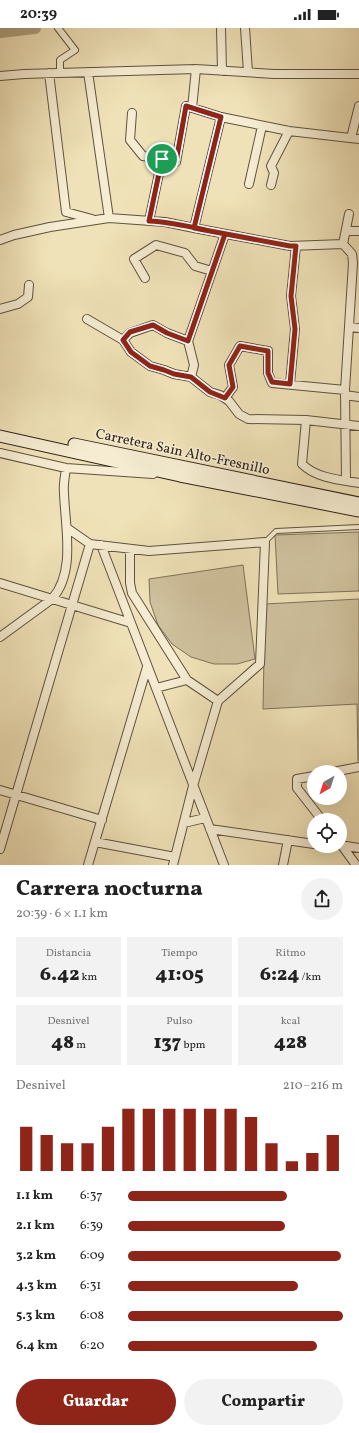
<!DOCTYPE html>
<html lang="es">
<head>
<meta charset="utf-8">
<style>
	body { margin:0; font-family:Vollkorn,serif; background:#f2f2f2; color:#222; height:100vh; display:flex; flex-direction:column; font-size:15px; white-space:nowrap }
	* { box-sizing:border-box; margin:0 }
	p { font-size:13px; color:#767676 }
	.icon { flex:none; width:22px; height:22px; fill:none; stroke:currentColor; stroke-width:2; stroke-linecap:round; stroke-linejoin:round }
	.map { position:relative; height:837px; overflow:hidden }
	.details { display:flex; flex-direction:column; background:#fff; flex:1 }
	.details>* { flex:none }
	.needle { width:26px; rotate:219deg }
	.controls { position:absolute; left:307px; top:737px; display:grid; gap:8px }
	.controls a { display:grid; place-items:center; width:40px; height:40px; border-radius:50%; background:#fff; box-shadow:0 4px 16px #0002; font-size:20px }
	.pin { position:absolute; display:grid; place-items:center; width:34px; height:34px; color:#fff; margin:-17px; border:2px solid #fff; border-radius:50%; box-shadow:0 1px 4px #0007 }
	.round { display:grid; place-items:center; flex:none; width:42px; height:42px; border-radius:21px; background:#f2f2f2 }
	.summary { display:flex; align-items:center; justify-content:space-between; height:68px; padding:0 16px }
	h1 { font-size:22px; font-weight:800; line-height:30px }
	.metrics { display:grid; grid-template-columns:repeat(3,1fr); gap:6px; height:68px; padding:4px 16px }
	.metrics div { display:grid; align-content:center; border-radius:0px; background:#f2f2f2; text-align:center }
	.metrics b { font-size:20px; font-weight:800 }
	.metrics small { font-size:11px; font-weight:400 }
	.metrics p { font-size:11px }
	.chart { height:112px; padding:8px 16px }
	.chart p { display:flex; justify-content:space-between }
	.chart svg { width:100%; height:72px; margin-top:4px; stroke:#8f2418; stroke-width:6 }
	.action { display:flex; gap:8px; margin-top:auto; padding:8px 16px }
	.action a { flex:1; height:46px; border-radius:24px; background:#8f2418; color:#fff; font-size:16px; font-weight:800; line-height:46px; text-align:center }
	.action a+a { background:#f2f2f2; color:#222 }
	ul { padding:0 16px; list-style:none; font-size:13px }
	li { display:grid; grid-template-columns:64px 48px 1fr; align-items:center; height:30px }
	li i { height:10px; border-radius:5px; background:#8f2418 }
	.status { display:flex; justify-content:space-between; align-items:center; height:28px; padding:0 20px; background:#fff; direction:ltr }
	.status svg { height:11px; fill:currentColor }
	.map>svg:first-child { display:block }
	.green { fill:#cfc19d; stroke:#7e725b }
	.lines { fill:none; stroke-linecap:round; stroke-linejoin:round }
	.river { stroke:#aea182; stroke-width:12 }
	.service-casing { stroke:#5e5241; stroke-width:6 }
	.pedestrian-casing { stroke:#5e5241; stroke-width:8 }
	.minor-casing { stroke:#5e5241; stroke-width:10 }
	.secondary-casing { stroke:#2e2219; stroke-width:13 }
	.service { stroke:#f5ecd1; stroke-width:4 }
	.pedestrian { stroke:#f5ecd1; stroke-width:6 }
	.minor { stroke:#f5ecd1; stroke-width:8 }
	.secondary { stroke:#f5ecd1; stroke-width:11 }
	.route-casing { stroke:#fff; stroke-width:8 }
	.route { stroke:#8f2418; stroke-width:5 }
	.labels { text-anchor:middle; stroke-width:3.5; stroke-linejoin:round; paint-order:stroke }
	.street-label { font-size:14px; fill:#2e2219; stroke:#f5ecd1 }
</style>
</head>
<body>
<div class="status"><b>20:39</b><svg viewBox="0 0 49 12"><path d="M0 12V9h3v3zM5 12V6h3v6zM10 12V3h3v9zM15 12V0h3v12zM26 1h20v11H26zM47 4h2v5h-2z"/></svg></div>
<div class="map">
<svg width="359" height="837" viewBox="0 0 359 837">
	<rect width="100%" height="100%" fill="#f0e2b8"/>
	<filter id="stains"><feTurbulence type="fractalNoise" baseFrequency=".005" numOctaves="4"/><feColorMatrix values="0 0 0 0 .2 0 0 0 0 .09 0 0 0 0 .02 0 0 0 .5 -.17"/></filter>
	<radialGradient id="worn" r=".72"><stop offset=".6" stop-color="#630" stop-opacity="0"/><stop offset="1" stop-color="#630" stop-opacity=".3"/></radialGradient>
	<path class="green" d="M 359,504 L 359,563 L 278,566 L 275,507 Z
		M 243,537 L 255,631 L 237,636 L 214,636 L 191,629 L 172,616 L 158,597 L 150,574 L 149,551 Z
		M 359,571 L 359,733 L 358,733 L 357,676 L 263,681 L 265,576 Z"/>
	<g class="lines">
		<path class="river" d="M 0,4 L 35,0"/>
		<defs>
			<path id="service" d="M 265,514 L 276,503 L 359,499"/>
			<path id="pedestrian" d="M 58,0 L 75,22 L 60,32 L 60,45"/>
			<path id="minor" d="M 221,0 L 222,43
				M 245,0 L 248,44
				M 88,44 L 109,190
				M 49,45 L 66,184 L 92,191
				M 0,48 L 24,46 L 196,41 L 274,46 L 359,46
				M 192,80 L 196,41
				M 132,85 L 130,112 L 143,128 L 176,134 L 186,78 L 221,89 L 289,103 L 359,111
				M 351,110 L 359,78
				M 249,156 L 262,98
				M 271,157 L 274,145 L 271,138 L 289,103
				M 149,193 L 162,131
				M 194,200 L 221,89
				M 346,203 L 359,203
				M 0,212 L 14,207 L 50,199 L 109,190 L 165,194 L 194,200 L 290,218 L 343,216
				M 145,250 L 134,231 L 156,217 L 185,225 L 195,238 L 212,243
				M 0,281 L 18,276 L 28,269 L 29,257
				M 87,291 L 123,312 L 131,324 L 150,338 L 164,342 L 174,346 L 191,349 L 210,364 L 220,367 L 229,373 L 239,386 L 248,391 L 306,392 L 359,398
				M 349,299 L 359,300
				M 123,312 L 130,305 L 153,297 L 167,305 L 188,313
				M 191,349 L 194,337 L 188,313 L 225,206
				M 290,356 L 295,301 L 291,268 L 296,218
				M 345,367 L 359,369
				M 225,370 L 233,359 L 229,337 L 240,318 L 268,323 L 268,345 L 272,355 L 345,362
				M 306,392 L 302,436 C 316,450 340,452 359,455
				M 0,425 L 66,440 L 153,446
				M 346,453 L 345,362 L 353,235 L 352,226 L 343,216 L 349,186
				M 67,500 L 90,516 L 149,523 L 265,514 L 260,636 L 218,673 L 193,758 L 173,837
				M 101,517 L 224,837
				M 130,521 L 130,555 L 132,565 L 187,652
				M 0,555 L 131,595
				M 0,609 L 52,571 C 76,544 65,498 64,465 C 63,457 65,448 66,440
				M 156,660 L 187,652 L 218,673
				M 333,744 L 359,739
				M 314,748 L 297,751 L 297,760 L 322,792
				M 0,762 L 102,792
				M 184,795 L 205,790
				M 210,801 L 314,816
				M 95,814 L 175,829
				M 340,815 L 356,837
				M 340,817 L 359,820
				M 327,818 L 328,818
				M 0,821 L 90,516
				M 88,837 L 147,639
				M 283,837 L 288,812"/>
			<path id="secondary" d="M 0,408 L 180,448 L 359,483
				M 74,416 L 359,475"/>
		</defs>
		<use href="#service" class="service-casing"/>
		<use href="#pedestrian" class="pedestrian-casing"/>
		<use href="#minor" class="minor-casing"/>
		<use href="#secondary" class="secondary-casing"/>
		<use href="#service" class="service"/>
		<use href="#pedestrian" class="pedestrian"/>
		<use href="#minor" class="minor"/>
		<use href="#secondary" class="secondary"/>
	</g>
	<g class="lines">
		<defs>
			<path id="route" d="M 162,131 L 149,193 C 174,194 199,201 225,206 L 188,313 L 167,305 L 153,297 L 130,304 L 123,312 L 131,324 L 150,338 L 164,342 L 174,346 L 191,349 L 210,364 L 225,370 L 233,359 L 229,337 L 240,318 L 268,323 L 268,345 L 272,354 L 290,356 L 295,301 L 291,268 L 296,218 L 290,218 L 194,200 L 221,89 L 186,78 L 176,134 L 162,131"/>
		</defs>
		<use href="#route" class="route-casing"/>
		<use href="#route" class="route"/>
	</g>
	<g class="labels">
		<g class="street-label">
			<text transform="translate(183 423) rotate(12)" y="5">Carretera Sain Alto-Fresnillo</text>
		</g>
	</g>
	<rect width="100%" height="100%" filter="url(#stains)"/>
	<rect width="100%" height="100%" fill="url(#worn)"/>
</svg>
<div class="controls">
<a><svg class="needle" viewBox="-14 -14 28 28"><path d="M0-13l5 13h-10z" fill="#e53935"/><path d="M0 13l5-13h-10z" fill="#767676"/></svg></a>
<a><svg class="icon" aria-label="locate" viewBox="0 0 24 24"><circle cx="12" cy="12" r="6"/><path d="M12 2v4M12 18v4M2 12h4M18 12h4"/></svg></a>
</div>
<div class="pin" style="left:162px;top:131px;background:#1e9e55"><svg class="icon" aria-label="arrive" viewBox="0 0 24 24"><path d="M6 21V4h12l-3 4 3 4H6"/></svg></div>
</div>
<section class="details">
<div class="summary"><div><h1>Carrera nocturna</h1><p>20:39 · 6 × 1.1 km</p></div><a class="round"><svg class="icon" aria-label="share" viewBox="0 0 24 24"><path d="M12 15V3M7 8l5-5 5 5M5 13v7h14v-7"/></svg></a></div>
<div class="metrics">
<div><p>Distancia</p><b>6.42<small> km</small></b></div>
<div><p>Tiempo</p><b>41:05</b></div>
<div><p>Ritmo</p><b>6:24<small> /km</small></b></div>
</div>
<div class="metrics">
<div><p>Desnivel</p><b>48<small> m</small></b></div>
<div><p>Pulso</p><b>137<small> bpm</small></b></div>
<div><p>kcal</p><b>428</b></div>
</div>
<div class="chart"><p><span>Desnivel</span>210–216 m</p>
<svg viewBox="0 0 160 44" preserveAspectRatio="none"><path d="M5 44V17M15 44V22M25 44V27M35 44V27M45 44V17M55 44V6M65 44V6M75 44V6M85 44V6M95 44V6M105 44V6M115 44V11M125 44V27M135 44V38M145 44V33M155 44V22"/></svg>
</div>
<ul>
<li><b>1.1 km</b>6:37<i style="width:74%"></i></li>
<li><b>2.1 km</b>6:39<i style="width:73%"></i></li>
<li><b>3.2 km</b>6:09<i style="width:99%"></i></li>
<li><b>4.3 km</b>6:31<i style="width:79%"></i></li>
<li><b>5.3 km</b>6:08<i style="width:100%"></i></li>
<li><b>6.4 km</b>6:20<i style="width:88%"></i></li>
</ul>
<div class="action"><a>Guardar</a><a>Compartir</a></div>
</section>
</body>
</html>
